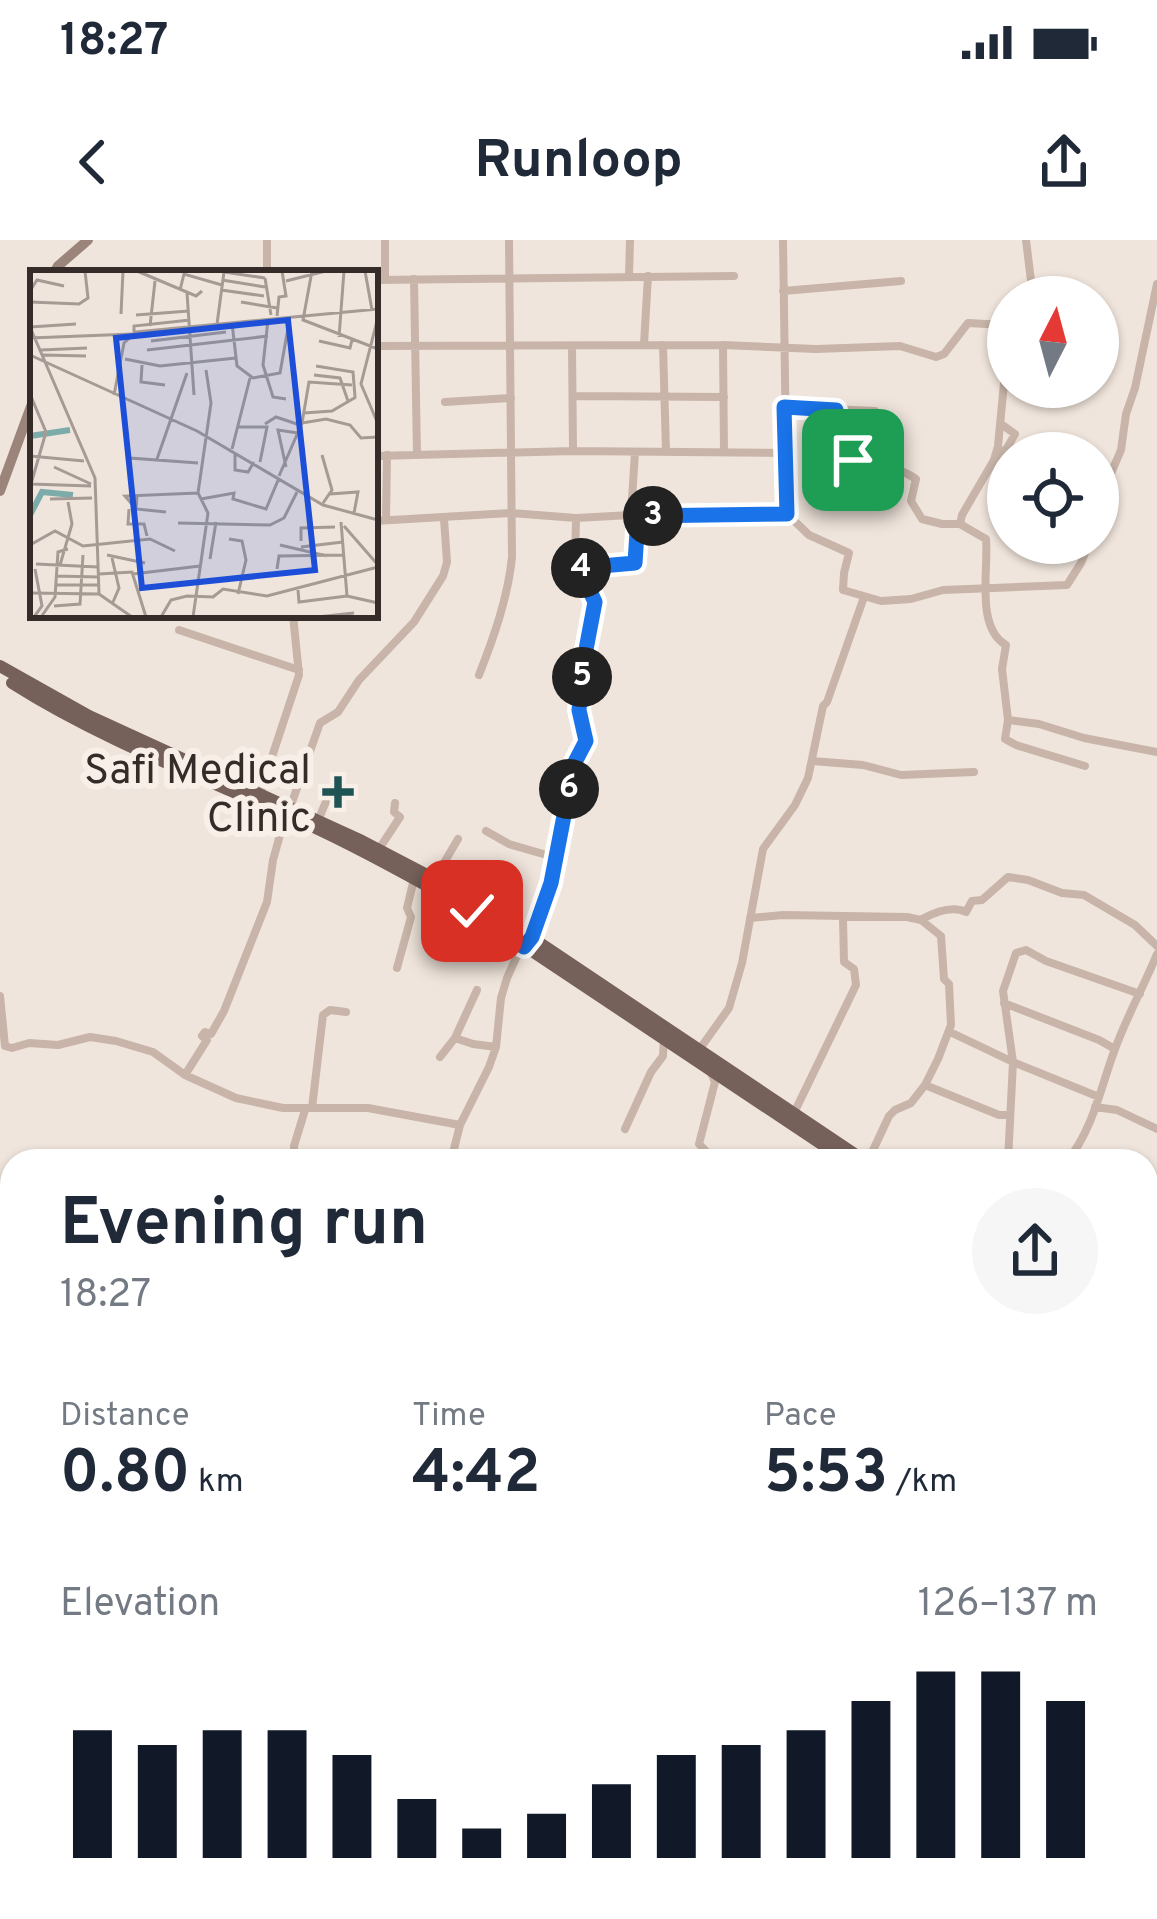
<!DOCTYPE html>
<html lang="en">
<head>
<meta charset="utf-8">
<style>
	body { margin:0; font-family:Overpass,sans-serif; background:#f6f6f7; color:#1f2937; height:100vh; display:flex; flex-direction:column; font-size:45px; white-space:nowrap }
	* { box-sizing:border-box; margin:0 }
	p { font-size:39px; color:#747a83 }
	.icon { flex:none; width:66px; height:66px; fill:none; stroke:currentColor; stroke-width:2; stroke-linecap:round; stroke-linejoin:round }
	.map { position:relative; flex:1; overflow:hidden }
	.sheet { position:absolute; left:0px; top:909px; width:1158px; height:771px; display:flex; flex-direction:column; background:#fff; border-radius:36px 36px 0 0; box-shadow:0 3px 9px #0004 }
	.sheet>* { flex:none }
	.needle { width:78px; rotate:6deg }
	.tools { position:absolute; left:987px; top:36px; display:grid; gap:24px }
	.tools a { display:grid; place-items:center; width:132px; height:132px; border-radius:50%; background:#fff; box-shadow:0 3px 9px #0004; font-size:60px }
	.pin { position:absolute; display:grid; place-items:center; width:102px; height:102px; color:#fff; margin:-51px; border-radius:24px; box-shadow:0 6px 18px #0006 }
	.km { position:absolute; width:60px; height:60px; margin:-30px; border-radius:50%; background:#222; color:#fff; font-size:33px; line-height:60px; text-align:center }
	.round { display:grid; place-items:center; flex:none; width:126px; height:126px; border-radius:63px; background:#f6f6f7 }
	.head { display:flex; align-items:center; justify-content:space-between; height:204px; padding:0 60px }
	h1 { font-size:66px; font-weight:700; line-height:90px }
	.stats { display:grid; grid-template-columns:repeat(3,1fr); gap:18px; height:204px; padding:12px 60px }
	.stats div { display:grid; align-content:center }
	.stats b { font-size:60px; font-weight:700 }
	.stats small { font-size:33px; font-weight:400 }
	.stats p { font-size:33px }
	.chart { height:336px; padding:24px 60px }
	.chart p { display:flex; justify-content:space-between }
	.chart svg { width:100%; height:216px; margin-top:12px; stroke:#111827; stroke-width:6 }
	.status { display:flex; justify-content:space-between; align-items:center; height:84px; padding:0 60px; background:#fff; direction:ltr }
	.status svg { height:33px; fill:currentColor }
	header { display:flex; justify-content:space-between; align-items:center; height:156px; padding:0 60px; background:#fff; font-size:54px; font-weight:700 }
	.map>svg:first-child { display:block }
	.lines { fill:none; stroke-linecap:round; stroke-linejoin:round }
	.street { stroke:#c8b4a8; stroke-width:8 }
	.secondary { stroke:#9b847a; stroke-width:10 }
	.primary { stroke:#76615a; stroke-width:12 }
	.route-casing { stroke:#fff; stroke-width:24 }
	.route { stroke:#1a73e8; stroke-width:15 }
	.poi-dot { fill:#205454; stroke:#f8f0e8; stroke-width:4.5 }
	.labels { text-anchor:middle; stroke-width:12; stroke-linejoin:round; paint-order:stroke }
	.poi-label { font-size:42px; fill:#352b28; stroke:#f8f0e8; text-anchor:end }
	.inset-river { fill:none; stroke:#7cacaa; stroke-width:6 }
	.inset-road { fill:none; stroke:#a59b94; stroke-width:3 }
	.view { fill:#1d4ed8; fill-opacity:0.15; stroke:#1d4ed8; stroke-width:6 }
	.inset-edge { fill:none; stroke:#352b28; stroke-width:6 }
</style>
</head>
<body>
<div class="status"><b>18:27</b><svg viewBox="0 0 49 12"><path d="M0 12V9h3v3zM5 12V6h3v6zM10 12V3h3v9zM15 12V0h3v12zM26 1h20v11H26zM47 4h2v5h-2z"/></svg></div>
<header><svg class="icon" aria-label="back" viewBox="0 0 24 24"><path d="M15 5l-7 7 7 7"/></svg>Runloop<svg class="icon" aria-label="share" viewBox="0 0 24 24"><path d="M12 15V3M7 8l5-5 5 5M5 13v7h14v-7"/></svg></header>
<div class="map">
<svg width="1157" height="1679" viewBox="0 0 1157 1679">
	<rect width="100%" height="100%" fill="#f0e5dc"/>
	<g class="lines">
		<path class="street" d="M 267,0 L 267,33
			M 385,0 L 385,39
			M 783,0 L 787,274
			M 1026,0 L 1033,57
			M 629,36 L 630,0
			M 414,39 L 417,215
			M 375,40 L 734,36
			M 783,51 L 901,41
			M 1008,101 L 998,206 L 994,220 L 962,275 L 960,284 L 986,299 C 989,329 975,387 1006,405 L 1002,429 L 1008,480 L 1005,499 L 1016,505 L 1085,526
			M 644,104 L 648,36
			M 663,105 L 666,212
			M 723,105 L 724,212
			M 375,106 L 723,105 L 816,109 L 900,106 L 936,117 L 944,114 L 968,83 L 1004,85 L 1008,89
			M 572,106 L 573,211
			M 574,156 L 724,157
			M 445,162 L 511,158
			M 784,167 L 875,171
			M 836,170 L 845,215 C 868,228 894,223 916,239 L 911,261 L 922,279 L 942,284 L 960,284
			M 375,216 L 573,211 L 785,213
			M 995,219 L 1007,208 L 1015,194 L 1001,184
			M 631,275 L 635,212
			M 386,280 L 387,215
			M 1098,280 L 1109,238 L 1121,210 L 1126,174 L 1135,148 L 1157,44
			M 375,281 L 511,273 L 576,278 L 631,275 L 787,274 L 809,295 L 849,313 L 844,333 L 843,350 L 881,361 L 911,359 L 943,350 L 1067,345 L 1081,323 L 1089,303
			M 579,329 L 629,326 L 635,323 L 638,276
			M 179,390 L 299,430
			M 479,435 C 494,397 508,357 512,317 L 509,0
			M 1008,480 L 1039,484 L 1084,498 L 1157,512
			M 812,521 L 863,525 L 901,535 L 974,532
			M 260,553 L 299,435 L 293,375
			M 318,581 L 329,554
			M 486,591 L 509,604 L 557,618
			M 379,609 L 400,577 L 394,572 L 395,563
			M 435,638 L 458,599
			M 750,678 L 783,675 L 907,677 L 921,680 L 941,696 L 944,739 L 949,744 L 951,785 L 938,819 L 925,845 L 911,863 L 895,870 L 889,876 L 868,921
			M 922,679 C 935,672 952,665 966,672 L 972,661 L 982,660 L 1008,637 L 1028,640 L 1062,653 L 1084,655 L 1135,685 L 1157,706
			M 397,728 L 411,677 L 407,668 L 414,639
			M 0,756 L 5,806 L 12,808 L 29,803 L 58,805 L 90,797 L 116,801 L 153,812 L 185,835 L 236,858 L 283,868 L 368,868 L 460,885
			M 1004,763 L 1099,800 L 1115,809
			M 950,792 L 1013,822 L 1099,857
			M 455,798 L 473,804 L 496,807
			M 699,810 L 729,768 L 742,723 L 763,609 L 795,565 L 808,538 L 823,466 L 827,462 L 864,357
			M 440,817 L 455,798 L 477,750
			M 185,835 L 207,800 L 202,796 L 205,792 L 211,794 L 224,771 L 267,662 L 273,620 L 285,577 L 290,568 L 320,483 L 338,472 L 359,440 L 414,382 L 443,336 L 447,322 L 444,279
			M 925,845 L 999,875 L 1009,875
			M 1095,867 L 1117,870 L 1157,889
			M 312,868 L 323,775 L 330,770 L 346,772
			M 794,873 L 856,745 L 854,729 L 844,722 L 843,678
			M 625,889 L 651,832 L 663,816 L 664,798
			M 294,921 L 294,906 L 305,870
			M 451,921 L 460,885 L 489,827 L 496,807 L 501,758 L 507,738 L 516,718 L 532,697 L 551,643 L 574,525 L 586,501 L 579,470 L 584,420 L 595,361 L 575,320 L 576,278
			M 707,921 L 705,910 L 699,904 L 715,842 L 711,833
			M 1008,921 L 1013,822 L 1003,751 L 1016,713 L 1026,710 L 1046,721 L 1140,754
			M 1067,921 C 1093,890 1101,846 1115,809 C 1127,776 1144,746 1157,714
			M 0,1060 L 12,1061
			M 0,1154 L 12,1153
			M 1146,1227 L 1157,1210
			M 0,1246 L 12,1247
			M 0,1383 L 12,1382
			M 1146,1393 L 1157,1393
			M 1146,1482 L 1157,1481
			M 0,1514 L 12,1517
			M 1146,1551 L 1157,1551
			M 0,1572 L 12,1573
			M 1146,1597 L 1157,1597
			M 88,1668 L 89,1679
			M 300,1668 L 309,1673 L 309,1679
			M 720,1668 L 735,1679
			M 931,1668 L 950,1679
			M 1039,1668 L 1078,1679 L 1079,1668
			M 372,1679 L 375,1668
			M 691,1679 L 696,1668
			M 959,1679 L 966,1668"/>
		<path class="secondary" d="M 54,33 L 58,26 L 88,0
			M 0,251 L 33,161"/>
		<path class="primary" d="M 0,426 L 89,476 L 362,601 L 477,661 L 865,921
			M 12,443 C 108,504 216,542 318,589 C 371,614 421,642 472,671 L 847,921
			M 1146,1167 L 1157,1174
			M 1146,1180 L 1157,1187"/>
	</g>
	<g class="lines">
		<defs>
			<path id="route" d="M 472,671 L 524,707 L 532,697 L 551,643 L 574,524 L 586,501 L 579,470 L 584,420 L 595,362 L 579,328 L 635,323 L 638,276 L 787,274 L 784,167 L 836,170 L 845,215 L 853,220"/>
		</defs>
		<use href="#route" class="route-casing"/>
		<use href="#route" class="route"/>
	</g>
	<path class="poi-dot" d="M332 534h12v12h12v12h-12v12h-12v-12h-12v-12h12z"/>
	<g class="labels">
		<g class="poi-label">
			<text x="311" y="543">Safi Medical<tspan x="311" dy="48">Clinic</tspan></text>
		</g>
	</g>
	<g transform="translate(30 30)">
		<rect width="348" height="348" fill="#f0e5dc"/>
		<path class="inset-river" d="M 0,166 L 40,160M 0,245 L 12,222 L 43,225"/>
		<path class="inset-road" d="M 107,1 L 166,26 L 172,21M 282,1 L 273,50 L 348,79M 335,1 L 342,40M 235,8 L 241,45M 192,10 L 235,17M 256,11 L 296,1M 150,20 L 154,4 L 192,15M 191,20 L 234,26M 0,21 L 7,10 L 34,16M 157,23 L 164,125M 0,32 L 49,34 L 58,28 L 55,1M 211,32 L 247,38M 91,44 L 93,1M 106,45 L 159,41M 247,46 L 249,27 L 256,26 L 252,1M 348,47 L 331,114 L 348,154M 238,50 L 233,95 L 243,127 L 256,129M 202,53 L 207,96 L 223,108 L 250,103 L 260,47M 187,54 L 194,2 L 235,8M 120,56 L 125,11M 0,57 L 65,208 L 69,324M 0,57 L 46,54M 104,63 L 104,56 L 160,50M 309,67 L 314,1M 0,68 L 102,64M 121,71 L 196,62M 289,71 L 320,78 L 322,70M 11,80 L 57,78M 117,80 L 238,66M 0,85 L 167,161 L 293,235 L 348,250M 13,85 L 56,86M 95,89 L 130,96 L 206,88M 112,95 L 111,112 L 135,115M 286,96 L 323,102 L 325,127M 284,105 L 310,108 L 318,131M 0,124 L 16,162 L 1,214M 84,125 L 94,73 L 106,62 L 348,39M 274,143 L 302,141 L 326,127M 272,153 L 296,149 L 320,155 L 331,168 L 348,167M 235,154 L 246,147 L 270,155M 208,157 L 237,157 L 230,192M 202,179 L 220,108M 98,181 L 100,188 L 168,193M 205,182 L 205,200 L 218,202 L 224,192M 292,185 L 302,220 L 293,233M 0,186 L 54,191M 127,189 L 157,103M 24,197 L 61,214M 256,197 L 248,160 L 268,163M 249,206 L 272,153 L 279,112 L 322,115M 0,214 L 61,216M 300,224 L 328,222 L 324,243M 107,226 L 106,239 L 136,242M 20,229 L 62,228M 171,229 L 204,223 L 203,229 L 236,239 L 249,208M 99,239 L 98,254 L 114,254 L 117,266M 106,239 L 95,226 L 168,223M 311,252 L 317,326 L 348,333 L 348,344M 148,253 L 240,255 L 254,248 L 267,222M 314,256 L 348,295M 199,269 L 212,271 L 216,290 L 208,324M 271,271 L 271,258 L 305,257M 0,275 L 25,261 L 53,276 L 120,269 L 145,281M 250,275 L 297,286M 271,277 L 313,272M 77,285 L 115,293M 82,288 L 89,318 L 83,332M 180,289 L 186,252M 6,294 L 68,297M 30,295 L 42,254 L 38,232M 247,299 L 249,286 L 314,285M 69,304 L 102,302 L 116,347M 103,304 L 170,296M 25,306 L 69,307M 25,315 L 68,315M 268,320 L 269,332 L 317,326M 0,323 L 69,324 L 102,347M 24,336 L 50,334 L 53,285M 4,347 L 12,336 L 5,299M 11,347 L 25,327 L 28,282 L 38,279M 131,347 L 141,330 L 157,326 L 183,327 L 193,319 L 237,326 L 348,297M 163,347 L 178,243 L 168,223 L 181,133 L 176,100M 287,347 L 324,343"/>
		<path class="view" d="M 258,50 L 285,300 L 112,318 L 86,68 Z"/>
		<rect width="348" height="348" class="inset-edge"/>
	</g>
</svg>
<div class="tools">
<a><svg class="needle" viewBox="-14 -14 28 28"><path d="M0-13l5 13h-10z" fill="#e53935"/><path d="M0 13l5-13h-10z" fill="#747a83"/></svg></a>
<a><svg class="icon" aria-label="locate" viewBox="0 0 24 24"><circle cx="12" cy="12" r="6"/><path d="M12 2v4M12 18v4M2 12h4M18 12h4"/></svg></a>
</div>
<div class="pin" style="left:853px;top:220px;background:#1e9e55"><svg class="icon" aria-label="arrive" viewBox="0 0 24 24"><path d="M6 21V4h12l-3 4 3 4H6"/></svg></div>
<div class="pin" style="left:472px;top:671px;background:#d93025"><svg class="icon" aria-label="check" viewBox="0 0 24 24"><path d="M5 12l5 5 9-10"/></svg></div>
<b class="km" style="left:653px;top:276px">3</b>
<b class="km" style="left:581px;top:328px">4</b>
<b class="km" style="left:582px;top:437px">5</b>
<b class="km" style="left:569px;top:549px">6</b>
<section class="sheet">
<div class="head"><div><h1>Evening run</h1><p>18:27</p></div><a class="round"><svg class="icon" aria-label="share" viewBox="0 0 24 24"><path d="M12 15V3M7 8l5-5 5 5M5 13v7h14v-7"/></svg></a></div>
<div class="stats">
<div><p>Distance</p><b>0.80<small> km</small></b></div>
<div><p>Time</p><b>4:42</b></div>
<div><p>Pace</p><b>5:53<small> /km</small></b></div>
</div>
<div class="chart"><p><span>Elevation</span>126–137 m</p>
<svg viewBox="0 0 160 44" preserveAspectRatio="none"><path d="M5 44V18M15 44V21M25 44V18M35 44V18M45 44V23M55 44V32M65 44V38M75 44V35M85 44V29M95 44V23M105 44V21M115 44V18M125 44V12M135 44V6M145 44V6M155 44V12"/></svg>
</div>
</section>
</div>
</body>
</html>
